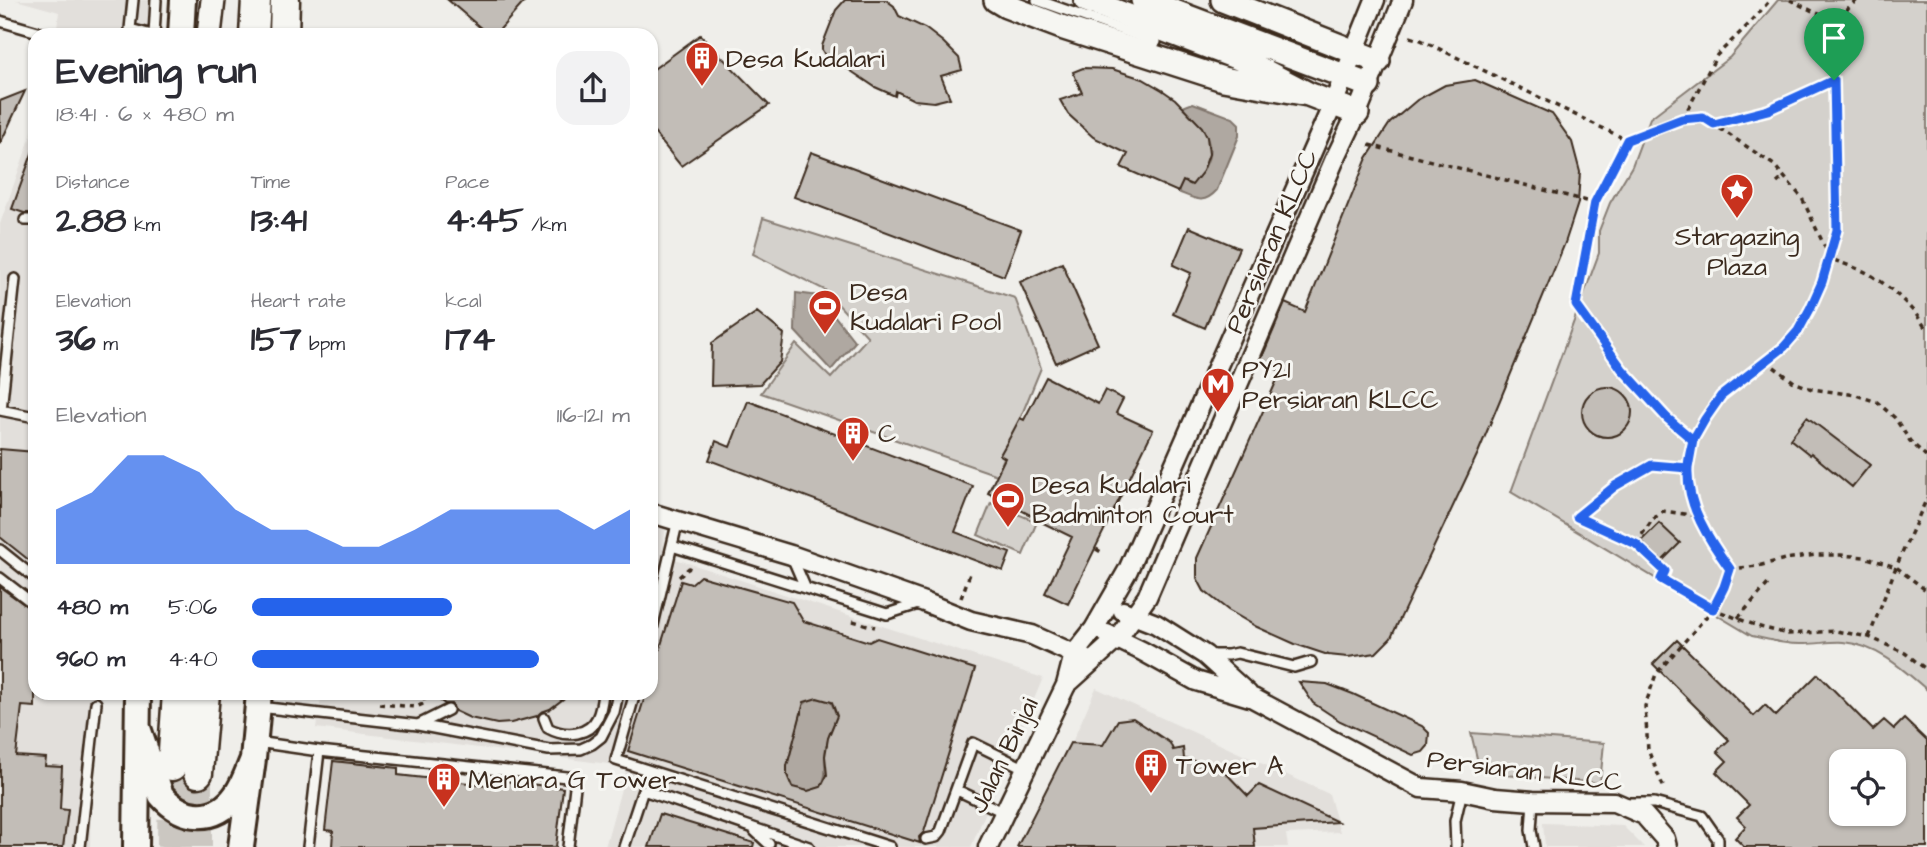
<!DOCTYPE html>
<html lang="en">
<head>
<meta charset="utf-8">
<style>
	body { margin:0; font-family:"Architects Daughter",sans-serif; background:#f2f2f3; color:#2b2b33; height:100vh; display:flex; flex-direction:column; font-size:26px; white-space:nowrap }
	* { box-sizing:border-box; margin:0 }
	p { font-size:23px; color:#7c7c81 }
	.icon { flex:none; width:38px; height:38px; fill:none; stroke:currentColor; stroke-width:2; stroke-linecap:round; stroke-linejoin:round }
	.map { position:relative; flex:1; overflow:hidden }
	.details { position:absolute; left:28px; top:28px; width:630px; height:672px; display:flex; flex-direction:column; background:#fff; border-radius:21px; box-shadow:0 2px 5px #0004 }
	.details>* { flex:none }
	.controls { position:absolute; left:1829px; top:749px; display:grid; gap:14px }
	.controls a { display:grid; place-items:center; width:77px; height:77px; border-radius:14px; background:#fff; box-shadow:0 2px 5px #0004; font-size:35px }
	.pin { position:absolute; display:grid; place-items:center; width:60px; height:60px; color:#fff; margin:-72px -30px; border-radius:50% 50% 50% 0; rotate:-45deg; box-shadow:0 0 7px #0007 }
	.pin .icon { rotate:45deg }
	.round { display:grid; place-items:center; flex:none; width:74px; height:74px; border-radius:21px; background:#f2f2f3 }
	.summary { display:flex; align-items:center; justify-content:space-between; height:119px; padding:0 28px }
	h1 { font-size:38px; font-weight:800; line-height:52px }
	.metrics { display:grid; grid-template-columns:repeat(3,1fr); gap:10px; height:119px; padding:7px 28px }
	.metrics div { display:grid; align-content:center }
	.metrics b { font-size:35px; font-weight:800 }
	.metrics small { font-size:19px; font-weight:400 }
	.metrics p { font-size:19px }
	.chart { height:196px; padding:14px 28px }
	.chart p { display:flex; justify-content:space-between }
	.chart svg { width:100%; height:126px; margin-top:7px; fill:#2563eb; opacity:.7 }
	ul { padding:0 28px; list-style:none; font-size:23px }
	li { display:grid; grid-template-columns:112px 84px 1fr; align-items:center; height:52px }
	li i { height:18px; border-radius:9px; background:#2563eb }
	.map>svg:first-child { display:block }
	.built { fill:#e2dfdb }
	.green { fill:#d4d1cc; stroke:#887e75; stroke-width:2 }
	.water { fill:#afa8a1; stroke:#81766d; stroke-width:2 }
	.building { fill:#c2bdb7; stroke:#3b2a1e; stroke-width:2; fill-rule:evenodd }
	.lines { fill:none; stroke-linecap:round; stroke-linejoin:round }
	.primary-tunnel { stroke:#cbc7c1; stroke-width:28; stroke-dasharray:28 14; stroke-linecap:butt }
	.service-casing { stroke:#3b2a1e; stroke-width:14 }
	.minor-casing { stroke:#3b2a1e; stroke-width:23 }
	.tertiary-casing { stroke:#3b2a1e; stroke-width:28 }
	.secondary-casing { stroke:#3b2a1e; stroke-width:30 }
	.primary-casing { stroke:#3b2a1e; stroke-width:33 }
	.path { stroke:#3b2a1e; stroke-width:3.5; stroke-dasharray:5 5; stroke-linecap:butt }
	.service { stroke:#f6f6f2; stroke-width:9 }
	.minor { stroke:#f6f6f2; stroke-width:18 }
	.tertiary { stroke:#f6f6f2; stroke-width:23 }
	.secondary { stroke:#f6f6f2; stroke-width:24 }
	.primary { stroke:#f6f6f2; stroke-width:28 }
	.route-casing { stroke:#fff; stroke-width:14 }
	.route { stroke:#2563eb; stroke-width:9 }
	.labels { text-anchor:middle; stroke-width:6; stroke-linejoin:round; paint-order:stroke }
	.poi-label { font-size:26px; fill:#3b2a1e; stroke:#f6f6f2; text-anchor:start }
	.street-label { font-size:26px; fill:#3b2a1e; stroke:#f6f6f2 }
</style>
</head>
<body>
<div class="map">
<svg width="1927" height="847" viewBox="0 0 1927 847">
	<rect width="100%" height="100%" fill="#efeeea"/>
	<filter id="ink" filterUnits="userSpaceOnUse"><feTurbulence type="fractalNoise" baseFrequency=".0143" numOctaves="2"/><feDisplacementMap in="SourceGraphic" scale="14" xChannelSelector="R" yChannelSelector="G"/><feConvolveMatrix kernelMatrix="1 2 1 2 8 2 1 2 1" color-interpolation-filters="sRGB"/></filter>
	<g filter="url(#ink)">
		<path class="built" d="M 16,0 L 156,0 L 154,35 L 80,35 L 57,28 L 59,12 Z
			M 35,124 L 35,693 L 93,693 L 90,847 L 0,847 L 0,224 Z
			M 651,520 L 666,522 L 663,555 L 1043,678 L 971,847 L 605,847 L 626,771 L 609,764 L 316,728 L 322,693 L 651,693 Z
			M 1096,688 L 1329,794 L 1340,832 L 1286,834 L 1288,847 L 1026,847 Z
			M 1543,823 L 1623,826 L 1644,847 L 1545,847 Z"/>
		<path class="green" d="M 1778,0 L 1927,0 L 1927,690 C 1903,669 1877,645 1843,642 C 1831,641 1818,644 1805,644 C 1787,645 1770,640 1752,636 L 1511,492 L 1599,253 L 1599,231 L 1610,203 L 1632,166 L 1650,118 L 1730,57 Z
			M 763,218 L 1015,298 L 1041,368 L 997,475 L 761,393 L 796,344 L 831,378 L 868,337 L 825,290 L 753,254 Z
			M 991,503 L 1037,522 L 1023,555 L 978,535 Z
			M 1471,733 L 1604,743 L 1600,783 L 1493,774 L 1480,771 Z"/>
		<path class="water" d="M 1193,103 L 1233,118 L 1239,124 L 1239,136 L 1217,190 C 1203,206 1194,198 1178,192 L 1183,181 L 1192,184 C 1223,151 1209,135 1183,107 Z
			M 796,293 L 819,296 L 855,342 L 831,370 L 795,331 Z
			M 817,698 L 831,702 L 837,716 C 832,728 826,740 825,754 C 824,769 828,773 821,787 L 808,791 L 792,787 L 787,775 L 787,766 L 803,705 L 808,701 Z"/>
		<path class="building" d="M 448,0 L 526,0 L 495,35 L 489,35 Z
			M 845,0 L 886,0 L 894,6 L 899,16 L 925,28 L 943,42 L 959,58 L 962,70 L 941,76 L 950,98 L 934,102 L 914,100 L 896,91 L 895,96 L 875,87 L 848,69 L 826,57 L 822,50 L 822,46 L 836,10 Z
			M 700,35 L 769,105 L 681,166 L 651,129 L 651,71 Z
			M 1083,68 L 1112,69 L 1143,79 L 1162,90 L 1175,99 L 1202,127 L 1207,137 L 1209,154 L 1203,171 L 1192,185 L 1183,181 L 1178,192 L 1121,167 L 1128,154 L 1093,137 L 1068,114 L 1060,100 L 1082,93 L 1073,72 Z
			M 1475,80 L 1552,114 L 1572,142 L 1580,172 L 1578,203 L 1565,243 L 1478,453 L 1391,638 L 1376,653 L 1348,657 L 1328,655 L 1295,644 L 1257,627 L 1228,610 L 1204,591 L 1197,578 L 1197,558 L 1281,371 L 1260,362 L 1285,303 L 1305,312 L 1367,158 L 1390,123 L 1417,100 L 1445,85 Z
			M 25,91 L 0,144 L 0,101 Z
			M 33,151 L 35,151 L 35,213 L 24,213 L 12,209 Z
			M 811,152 L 1021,230 L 1004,276 L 794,197 Z
			M 1189,227 L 1239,248 L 1205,328 L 1173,314 L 1191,273 L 1173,265 Z
			M 1062,263 L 1098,344 L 1056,363 L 1020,282 Z
			M 757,312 L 784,334 L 780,362 L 760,384 L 711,386 L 712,343 Z
			M 1046,377 L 1098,404 L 1105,390 L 1123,399 L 1116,413 L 1153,430 L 1068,604 L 1045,593 L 1072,537 L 1041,522 L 1042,521 L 988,493 L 1005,458 L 1000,455 L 1010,437 L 1020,418 L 1024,420 Z
			M1582 412a25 25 0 1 1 50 0a25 25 0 1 1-50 0Z
			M 748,401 L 973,486 L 955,532 L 1010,553 L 1003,571 L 709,460 L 716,441 L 730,447 Z
			M 1807,417 L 1870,465 L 1852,487 L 1811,453 L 1810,455 L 1790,439 Z
			M 0,449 L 35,452 L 35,565 L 0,537 Z
			M 1659,523 L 1680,543 L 1662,561 L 1641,541 Z
			M 700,576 L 792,602 L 803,621 L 869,642 L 877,638 L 975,669 L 924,832 L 919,837 L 920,843 L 628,751 L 646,693 L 651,693 L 651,677 L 681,581 L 691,584 ZM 817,698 L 832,702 L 837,716 L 828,738 L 825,756 L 827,775 L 821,787 L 808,791 L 792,787 L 787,775 L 787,766 L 804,702 Z
			M 0,587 L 35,612 L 35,707 L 22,706 L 16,756 L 46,758 L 45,766 L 62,767 L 60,809 L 68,810 L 63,847 L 0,847 Z
			M 1677,640 L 1754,716 L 1765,705 L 1776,716 L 1818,674 L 1873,730 L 1884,720 L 1894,729 L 1904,719 L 1927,741 L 1927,847 L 1744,847 L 1735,838 L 1746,826 L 1737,817 L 1749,805 L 1716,772 L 1727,761 L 1717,751 L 1729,740 L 1653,664 ZM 1841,761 L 1894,761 L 1894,814 L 1841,814 Z
			M 1299,682 L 1327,684 L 1353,694 L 1422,726 L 1429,733 L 1428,746 L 1423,752 L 1413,755 L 1340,721 L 1313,703 Z
			M 429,693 L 571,693 L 550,709 L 541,712 L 537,716 L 511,723 L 497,724 L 470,718 L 455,711 L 451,704 L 445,704 Z
			M 1133,718 L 1170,743 L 1173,750 L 1183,748 L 1184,759 L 1219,766 L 1248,796 L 1259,785 L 1338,822 L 1253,828 L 1255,847 L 1017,847 L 1070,743 L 1103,745 L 1118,720 Z
			M 333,761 L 398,768 L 398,775 L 495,786 L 495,780 L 563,788 L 556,847 L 332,847 L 333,831 L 325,830 Z
			M 660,814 L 754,843 L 753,847 L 649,847 Z"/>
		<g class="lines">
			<path class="primary-tunnel" d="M 171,847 L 172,766
				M 198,847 L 198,773"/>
			<defs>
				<path id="service" d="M 133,0 L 130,29 L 152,35
					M 1037,0 L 1156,42
					M 0,21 L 38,32
					M 154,35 L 156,0
					M 25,220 L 35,220
					M 0,410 L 35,417
					M 1,410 L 15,279
					M 672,546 L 887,614 L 918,604
					M 0,550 L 35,578
					M 792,557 L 805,587
					M 0,578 L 35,605
					M 651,633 L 678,520
					M 1207,655 L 1228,655 L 1237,653 L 1294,667 L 1311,662
					M 635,693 L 616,760 L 890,847
					M 259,707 L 418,725 L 549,750 L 581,749 L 592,744 L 601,737 L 614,712 L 618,693
					M 544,718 L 548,728 C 557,733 566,735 577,733 C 598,729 601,711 603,693
					M 418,725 L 448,710
					M 257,742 L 319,751 L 308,847
					M 319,751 L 576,778 L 568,847
					M 957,790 L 1005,813
					M 1533,801 L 1531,830 L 1534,847
					M 1626,803 L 1654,803 L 1702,816 L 1718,839 L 1718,847
					M 755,831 L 769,844
					M 926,839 L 936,837 L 941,831 L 973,743 L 1026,769
					M 80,847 L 96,703
					M 624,847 L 643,790 L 809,847
					M 1456,847 L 1455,821 L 1462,791"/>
				<path id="minor" d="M 651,513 L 791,555 L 924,602 L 971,621 L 1032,635 L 1085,659
					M 1123,611 L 1156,624 L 1205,655 L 1248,694
					M 1107,634 L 1142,651 L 1196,681 L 1253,698 L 1421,788 L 1462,791 L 1495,798 L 1533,801 L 1614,802 L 1644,815 L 1665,839 L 1667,847
					M 1066,685 L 1117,639 L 1147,597 L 1334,161 L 1357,113 L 1403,0
					M 988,847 L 1066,685 L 1074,654 L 1094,629 L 1128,570 L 1333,104 L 1375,0"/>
				<path id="tertiary" d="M 996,0 L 1006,6 L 1064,28 L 1223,79 L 1308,94
					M 1086,0 L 1241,59 L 1308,94 L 1357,113
					M 1143,0 L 1368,85
					M 1223,0 L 1378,61
					M 209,35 L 213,0"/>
				<path id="secondary" d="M 181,35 L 183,0
					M 138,728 L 161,795 C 183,821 216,823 236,795 C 244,784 248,771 253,759
					M 136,847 L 138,693
					M 241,847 L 253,759 L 259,693"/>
				<path id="primary" d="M 254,35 L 256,0
					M 284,35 L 285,0
					M 172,766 L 177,693
					M 198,773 L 205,693"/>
			</defs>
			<use href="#service" class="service-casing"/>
			<use href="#minor" class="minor-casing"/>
			<use href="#tertiary" class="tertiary-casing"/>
			<use href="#secondary" class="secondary-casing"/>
			<use href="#primary" class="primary-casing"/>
			<path class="path" d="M 1790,0 L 1839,24
				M 1410,37 L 1421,40 L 1627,140 L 1595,203 L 1576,305 L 1622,369 L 1667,418 L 1693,440
				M 1683,118 L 1717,55 L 1750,23 L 1770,0
				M 1714,124 L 1768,110 L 1833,80
				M 1627,140 L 1682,119 L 1703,117 L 1774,165 L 1802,198 L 1830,258 C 1840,263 1851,266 1861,270 C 1884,280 1916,309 1927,331
				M 1369,145 L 1595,203
				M 1777,183 L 1784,177
				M 1766,361 L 1794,382 L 1812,389 L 1856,395 L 1877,402 L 1895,418 L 1910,441 L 1927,457
				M 1688,468 L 1652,465 L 1615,486 L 1577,517 L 1636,544 L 1665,571 L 1661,579 L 1713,609 L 1760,627 L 1788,634 L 1836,631 L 1869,637 L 1905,653 L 1927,670
				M 1636,543 L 1653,519 L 1663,511 L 1698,516
				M 1096,549 L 1101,552
				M 1730,569 L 1758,566 L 1785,559 L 1816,555 L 1841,555 L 1864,557 L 1896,567 L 1927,591
				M 679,577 L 689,568 L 692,569
				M 961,598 L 971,571
				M 1738,618 L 1768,584
				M 853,621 L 875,627
				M 1869,637 L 1896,567 L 1927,498
				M 424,693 L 436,696
				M 379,704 L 416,707 L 425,703 L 424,693
				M 1663,786 L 1648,750 L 1645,706 L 1656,674 L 1713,609 L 1724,587 L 1730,569 L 1703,527 L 1691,497 L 1688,468 L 1693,440 L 1705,419 L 1721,396 L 1784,347 L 1798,331 L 1810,309 L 1822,282 L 1837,230 L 1834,155 L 1836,45 L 1839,24 L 1848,8 L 1857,0"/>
			<use href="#service" class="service"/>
			<use href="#minor" class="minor"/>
			<use href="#tertiary" class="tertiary"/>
			<use href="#secondary" class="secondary"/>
			<use href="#primary" class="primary"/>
		</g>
	</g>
	<g class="lines" filter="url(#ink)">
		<defs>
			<path id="route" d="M 1834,80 L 1768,110 L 1714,124 L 1703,117 L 1682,119 L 1627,140 L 1595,202 L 1576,305 L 1622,369 L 1667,418 L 1693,440 C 1691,449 1688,459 1688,468 C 1686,505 1709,540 1730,569 L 1724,587 L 1713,609 L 1661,579 L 1665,571 L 1636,544 L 1577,517 L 1615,486 L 1652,465 L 1688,468 L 1693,440 L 1705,419 L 1721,396 L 1784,347 L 1798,331 L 1810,309 L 1822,282 L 1837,230 L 1834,80"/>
		</defs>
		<use href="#route" class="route-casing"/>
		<use href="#route" class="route"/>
	</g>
	<defs>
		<symbol id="building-pin" viewBox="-11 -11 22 30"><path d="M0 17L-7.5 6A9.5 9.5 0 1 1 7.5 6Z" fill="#c8321e" stroke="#f6f6f2"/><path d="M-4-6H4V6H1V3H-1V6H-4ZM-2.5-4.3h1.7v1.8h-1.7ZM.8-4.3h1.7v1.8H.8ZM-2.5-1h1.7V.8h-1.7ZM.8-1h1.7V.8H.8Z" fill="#fff"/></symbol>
		<symbol id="sight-pin" viewBox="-11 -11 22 30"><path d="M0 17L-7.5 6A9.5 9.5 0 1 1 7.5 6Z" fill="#c8321e" stroke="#f6f6f2"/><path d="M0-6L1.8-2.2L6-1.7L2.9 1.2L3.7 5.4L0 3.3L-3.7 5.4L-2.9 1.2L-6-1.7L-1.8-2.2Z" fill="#fff"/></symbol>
		<symbol id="stadium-pin" viewBox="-11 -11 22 30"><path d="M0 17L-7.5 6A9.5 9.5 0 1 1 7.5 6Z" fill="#c8321e" stroke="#f6f6f2"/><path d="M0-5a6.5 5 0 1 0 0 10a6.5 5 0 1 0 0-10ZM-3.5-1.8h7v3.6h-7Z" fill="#fff"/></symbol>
		<symbol id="metro-pin" viewBox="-11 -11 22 30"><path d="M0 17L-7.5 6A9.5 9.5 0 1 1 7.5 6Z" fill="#c8321e" stroke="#f6f6f2"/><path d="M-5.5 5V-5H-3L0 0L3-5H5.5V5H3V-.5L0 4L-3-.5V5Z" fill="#fff"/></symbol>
	</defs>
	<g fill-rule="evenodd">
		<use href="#building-pin" x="683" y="39" width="38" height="52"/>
		<use href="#sight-pin" x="1718" y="171" width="38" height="52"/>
		<use href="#stadium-pin" x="806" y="287" width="38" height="52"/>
		<use href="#metro-pin" x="1199" y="365" width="38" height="52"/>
		<use href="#building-pin" x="834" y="414" width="38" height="52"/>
		<use href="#stadium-pin" x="989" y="480" width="38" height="52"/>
		<use href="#building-pin" x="1132" y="746" width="38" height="52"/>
		<use href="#building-pin" x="425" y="760" width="38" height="52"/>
	</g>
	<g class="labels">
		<g class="poi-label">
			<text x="726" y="67">Desa Kudalari</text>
			<text x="1737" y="245" text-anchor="middle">Stargazing<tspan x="1737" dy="30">Plaza</tspan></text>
			<text x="850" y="300">Desa<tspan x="850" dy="30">Kudalari Pool</tspan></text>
			<text x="1242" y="378">PY21<tspan x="1242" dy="30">Persiaran KLCC</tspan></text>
			<text x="878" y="442">C</text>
			<text x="1032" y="493">Desa Kudalari<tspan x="1032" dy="30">Badminton Court</tspan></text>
			<text x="1176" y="774">Tower A</text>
			<text x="468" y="788">Menara G Tower</text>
		</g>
		<g class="street-label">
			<text transform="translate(1271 241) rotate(-67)" y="9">Persiaran KLCC</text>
			<text transform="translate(1003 755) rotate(-64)" y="9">Jalan Binjai</text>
			<text transform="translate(1525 770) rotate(7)" y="9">Persiaran KLCC</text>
		</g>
	</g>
</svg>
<div class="controls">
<a><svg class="icon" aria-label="locate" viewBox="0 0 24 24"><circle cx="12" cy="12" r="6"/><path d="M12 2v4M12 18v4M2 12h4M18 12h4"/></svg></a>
</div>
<div class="pin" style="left:1834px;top:80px;background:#1e9e55"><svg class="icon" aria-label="arrive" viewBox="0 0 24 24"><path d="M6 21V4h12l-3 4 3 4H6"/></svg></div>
<section class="details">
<div class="summary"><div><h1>Evening run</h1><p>18:41 · 6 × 480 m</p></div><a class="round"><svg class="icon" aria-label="share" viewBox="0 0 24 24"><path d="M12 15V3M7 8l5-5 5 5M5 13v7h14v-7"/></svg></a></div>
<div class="metrics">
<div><p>Distance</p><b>2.88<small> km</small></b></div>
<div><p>Time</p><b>13:41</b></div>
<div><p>Pace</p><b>4:45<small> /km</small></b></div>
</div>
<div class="metrics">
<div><p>Elevation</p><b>36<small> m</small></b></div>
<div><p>Heart rate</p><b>157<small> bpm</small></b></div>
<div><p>kcal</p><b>174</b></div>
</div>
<div class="chart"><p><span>Elevation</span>116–121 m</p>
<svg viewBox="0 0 160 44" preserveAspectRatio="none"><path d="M0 44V25L10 19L20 6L30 6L40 12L50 25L60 32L70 32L80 38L90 38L100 32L110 25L120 25L130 25L140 25L150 32L160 25V44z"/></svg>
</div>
<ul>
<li><b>480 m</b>5:06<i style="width:53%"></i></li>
<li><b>960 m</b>4:40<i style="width:76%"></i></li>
</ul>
</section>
</div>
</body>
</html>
